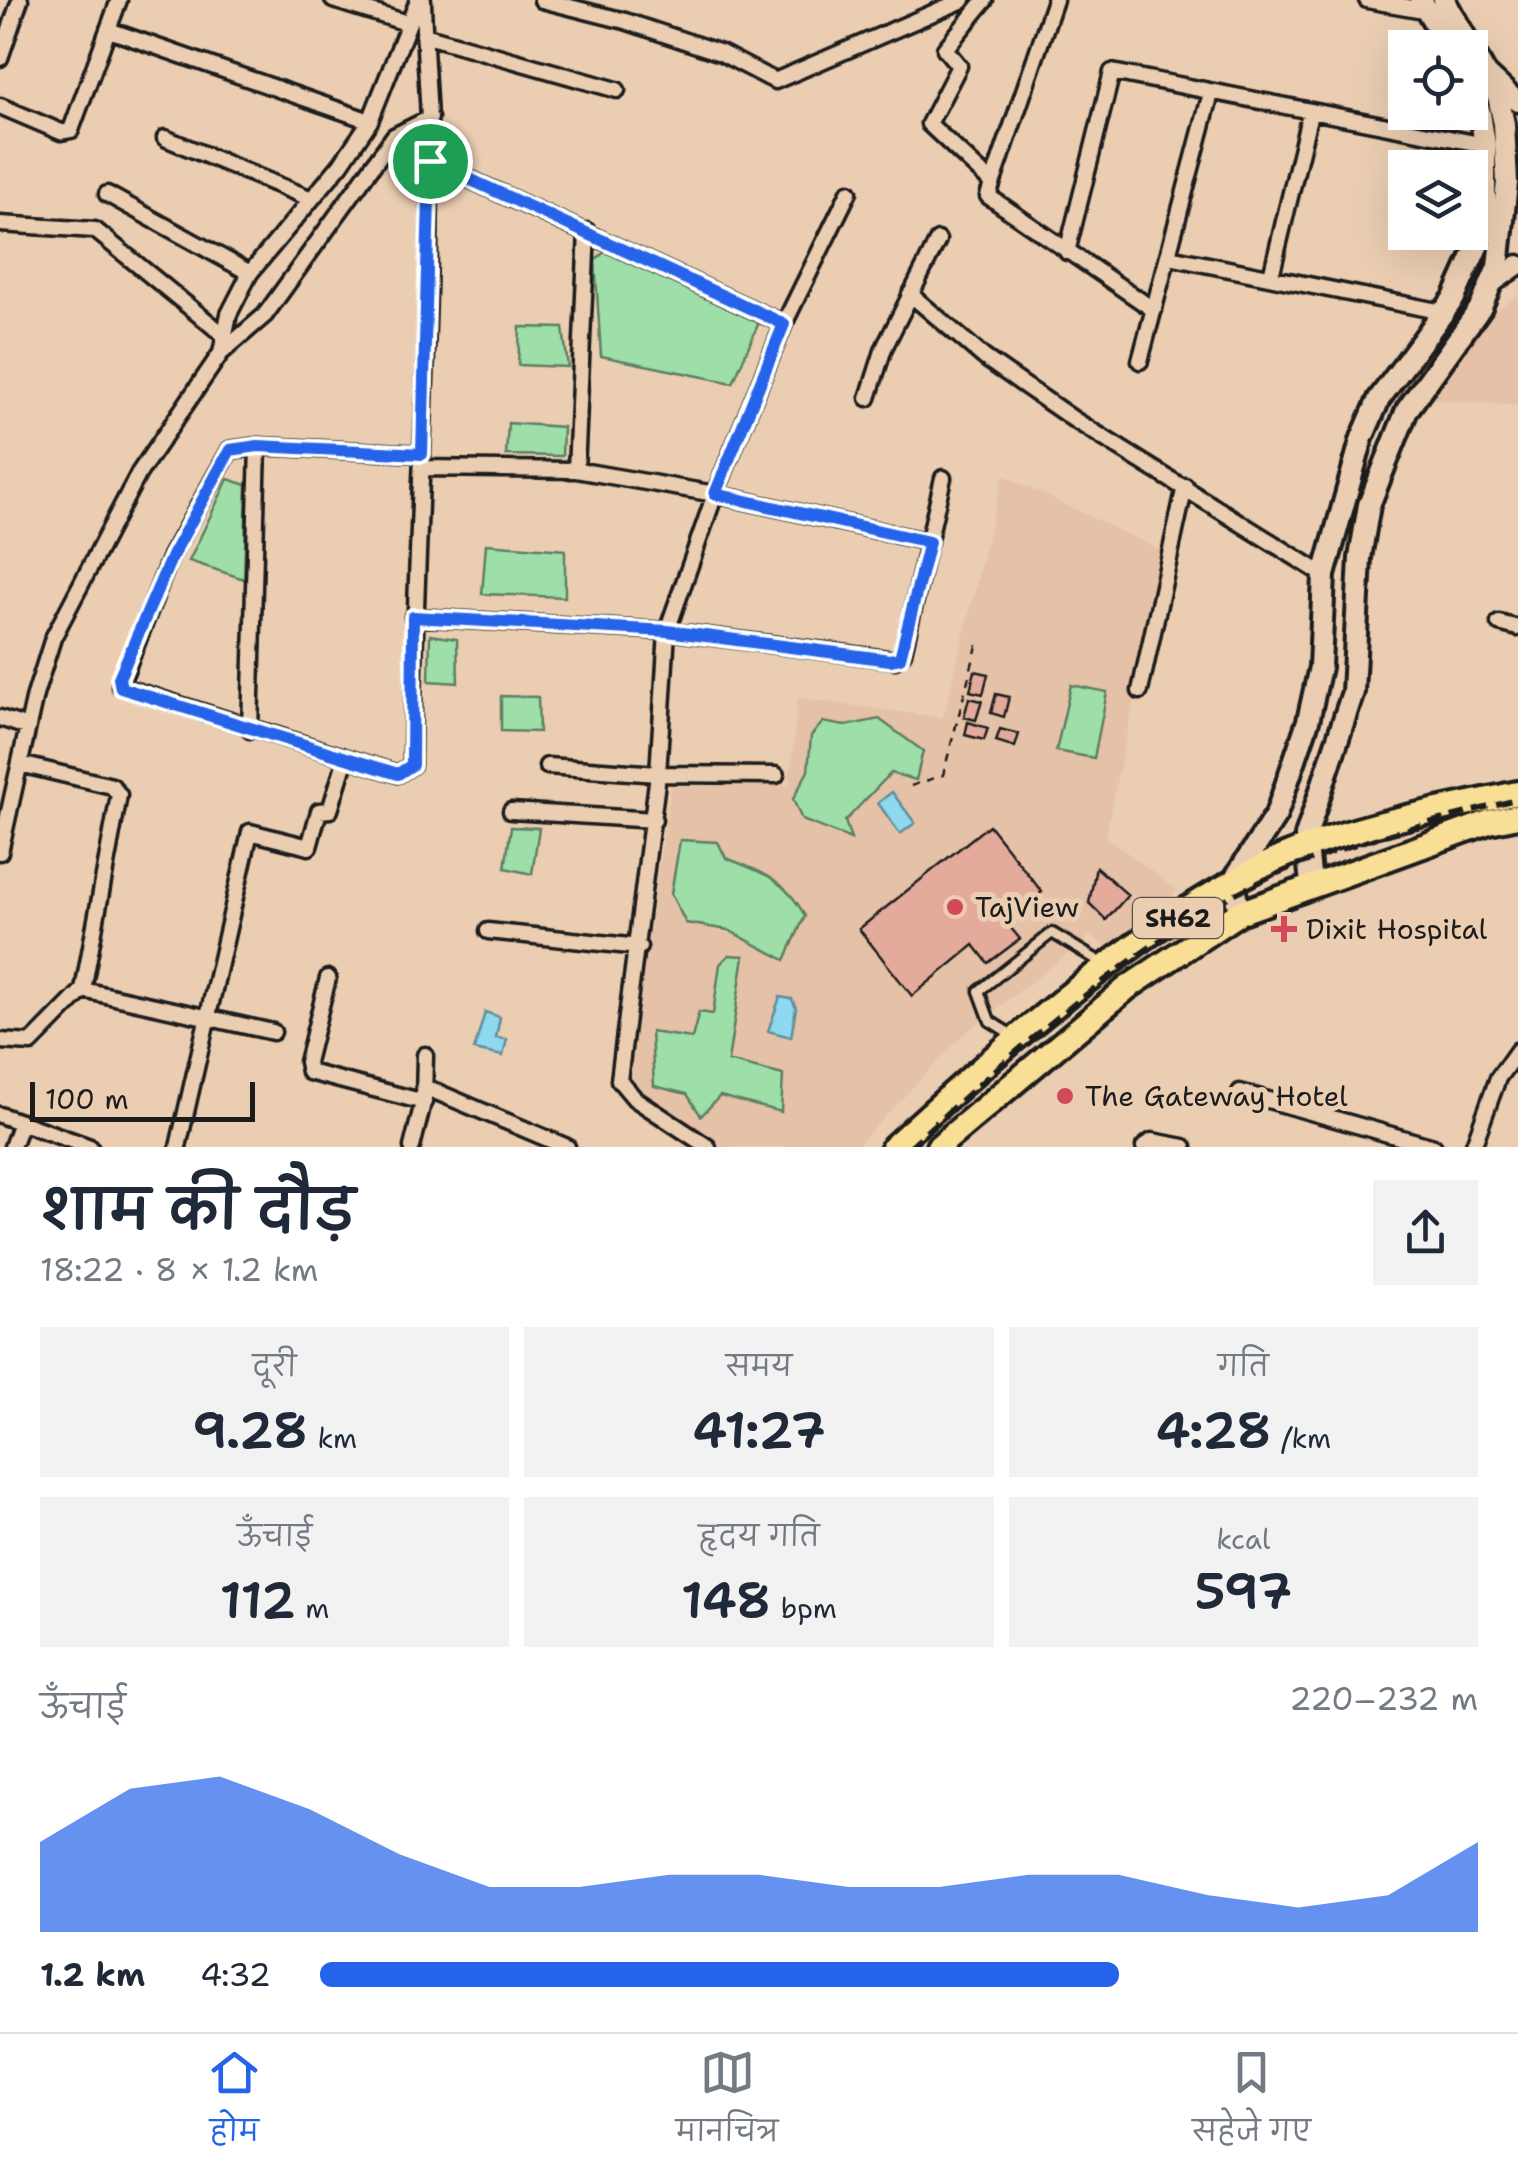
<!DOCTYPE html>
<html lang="hi">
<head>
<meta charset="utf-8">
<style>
	body { margin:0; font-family:"Shantell Sans","Playpen Sans Deva",sans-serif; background:#f2f2f3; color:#1f2937; height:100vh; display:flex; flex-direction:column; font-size:38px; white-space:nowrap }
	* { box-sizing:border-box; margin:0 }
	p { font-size:32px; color:#747a83 }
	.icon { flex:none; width:55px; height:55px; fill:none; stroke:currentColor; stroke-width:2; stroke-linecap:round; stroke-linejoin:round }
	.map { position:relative; height:1147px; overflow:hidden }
	.details { display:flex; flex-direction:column; background:#fff; flex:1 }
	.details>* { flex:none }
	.tools { position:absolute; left:1388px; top:30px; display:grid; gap:20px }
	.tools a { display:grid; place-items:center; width:100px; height:100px; border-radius:0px; background:#fff; box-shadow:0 10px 40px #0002; font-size:50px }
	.scale { position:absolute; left:30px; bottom:25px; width:225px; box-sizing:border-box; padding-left:10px; border:5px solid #1c1c1c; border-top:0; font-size:28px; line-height:35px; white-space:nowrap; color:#1c1c1c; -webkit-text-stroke:8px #ebceb2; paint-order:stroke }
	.pin { position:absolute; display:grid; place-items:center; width:85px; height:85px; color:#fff; margin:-42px; border:5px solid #fff; border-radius:50%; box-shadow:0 2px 10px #0007 }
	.round { display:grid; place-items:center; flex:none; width:105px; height:105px; border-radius:0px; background:#f2f2f3 }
	.headline { display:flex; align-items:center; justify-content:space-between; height:170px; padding:0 40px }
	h1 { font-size:55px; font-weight:600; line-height:75px }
	.metrics { display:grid; grid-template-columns:repeat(3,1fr); gap:15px; height:170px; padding:10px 40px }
	.metrics div { display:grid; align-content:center; border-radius:0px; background:#f2f2f3; text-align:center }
	.metrics b { font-size:50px; font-weight:600 }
	.metrics small { font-size:28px; font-weight:400 }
	.metrics p { font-size:28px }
	.chart { height:280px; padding:20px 40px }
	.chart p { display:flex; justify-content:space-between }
	.chart svg { width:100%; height:180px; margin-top:10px; fill:#2563eb; opacity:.7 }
	ul { padding:0 40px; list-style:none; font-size:32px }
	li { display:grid; grid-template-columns:160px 120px 1fr; align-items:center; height:75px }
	li i { height:25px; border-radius:12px; background:#2563eb }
	.dock { display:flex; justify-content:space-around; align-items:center; height:140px; border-top:2px solid #e0e1e3; background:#fff; font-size:28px; color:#747a83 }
	.dock a { display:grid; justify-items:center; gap:5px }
	.dock .selected { color:#2563eb }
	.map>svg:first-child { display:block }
	.built { fill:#e5c1a8 }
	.green { fill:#9edfa9; stroke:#5d7e62; stroke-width:2.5 }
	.water { fill:#8ed8f0; stroke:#608d9b; stroke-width:2.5 }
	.building { fill:#e4ab9c; stroke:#1c1c1c; stroke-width:2.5 }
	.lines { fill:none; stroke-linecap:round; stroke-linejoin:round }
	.service-casing { stroke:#1c1c1c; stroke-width:15 }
	.minor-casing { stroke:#1c1c1c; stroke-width:21 }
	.tertiary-casing { stroke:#1c1c1c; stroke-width:25 }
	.secondary-casing { stroke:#1c1c1c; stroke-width:28 }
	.primary-casing { stroke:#1c1c1c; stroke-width:30 }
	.path { stroke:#1c1c1c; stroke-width:2.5; stroke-dasharray:8 8; stroke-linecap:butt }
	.service { stroke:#ebceb2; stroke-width:8 }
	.minor { stroke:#ebceb2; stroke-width:14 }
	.tertiary { stroke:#ebceb2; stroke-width:18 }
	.secondary { stroke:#ebceb2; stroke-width:20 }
	.primary { stroke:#f9df96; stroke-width:22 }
	.rail { stroke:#1c1c1c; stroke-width:5; stroke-dasharray:15 8; stroke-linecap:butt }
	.route-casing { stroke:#fff; stroke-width:20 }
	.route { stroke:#2563eb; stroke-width:12 }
	.poi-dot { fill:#d1495b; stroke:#ebceb2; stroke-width:4 }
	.labels { text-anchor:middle; stroke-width:10; stroke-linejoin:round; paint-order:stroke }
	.shield { fill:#ebceb2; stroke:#5a5149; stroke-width:2.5 }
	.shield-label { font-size:25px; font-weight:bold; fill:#1c1c1c }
	.poi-label { font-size:28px; fill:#1c1c1c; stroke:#ebceb2; text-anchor:start }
</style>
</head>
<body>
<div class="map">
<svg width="1518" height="1147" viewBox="0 0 1518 1147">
	<rect width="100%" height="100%" fill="#ebceb2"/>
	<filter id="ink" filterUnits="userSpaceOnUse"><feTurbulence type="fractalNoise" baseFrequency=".01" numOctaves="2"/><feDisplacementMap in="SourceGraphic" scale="20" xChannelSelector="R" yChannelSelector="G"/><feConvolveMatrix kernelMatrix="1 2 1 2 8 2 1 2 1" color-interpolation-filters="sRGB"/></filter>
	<g filter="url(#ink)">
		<path class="built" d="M 1518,295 L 1518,406 L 1422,398 L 1471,328 Z
			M 1003,475 L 1166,553 L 1105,836 L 1178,891 L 1105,948 L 1092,935 L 964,1034 L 856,1147 L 723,1147 L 630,1088 L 626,1080 L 671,786 L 789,785 L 798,698 L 943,718 Z"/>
		<path class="green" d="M 607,250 L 759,322 L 733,383 L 601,356 L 595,260 Z
			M 520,327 L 563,328 L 568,367 L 518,365 Z
			M 508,423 L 563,427 L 562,456 L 506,455 Z
			M 228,479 L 247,485 L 244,579 L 189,561 Z
			M 486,544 L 565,550 L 565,597 L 482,594 Z
			M 430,635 L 457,639 L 458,683 L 429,681 Z
			M 1071,685 L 1107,692 L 1094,758 L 1056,751 Z
			M 501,696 L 538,697 L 539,732 L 501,731 Z
			M 879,719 L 923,751 L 916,780 L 891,773 L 845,821 L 851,839 L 802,820 L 793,799 L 808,771 L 811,736 L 823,722 L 845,726 Z
			M 511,827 L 539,828 L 532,874 L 505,868 Z
			M 680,840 L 718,842 L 726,858 C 763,872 786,880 805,916 L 785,960 L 728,930 L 686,923 L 671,894 Z
			M 729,955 L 744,956 L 728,1061 L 783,1075 L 781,1112 L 720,1096 L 701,1116 L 687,1094 L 654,1086 L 651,1032 L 692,1038 L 699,1012 L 713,1014 L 720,964 Z"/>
		<path class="water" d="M 892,792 L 915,823 L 900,834 L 878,803 Z
			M 780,997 L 792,999 L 796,1008 L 791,1037 L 768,1031 Z
			M 485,1012 L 500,1017 L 496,1038 L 507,1039 L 503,1056 L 474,1050 Z"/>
		<path class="building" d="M 975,671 L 988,674 L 983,694 L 970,691 Z
			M 996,694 L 1009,697 L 1004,717 L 991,713 Z
			M 969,698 L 982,701 L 976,720 L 964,717 Z
			M 968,722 L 988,728 L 984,740 L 965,735 Z
			M 1000,729 L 1019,734 L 1015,747 L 996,741 Z
			M 989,825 L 1042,892 L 1005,921 L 1020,939 L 988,963 L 974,945 L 912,996 L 859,929 Z
			M 1096,867 L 1128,895 L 1106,920 L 1089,903 Z"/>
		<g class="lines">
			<defs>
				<path id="service" d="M 1014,1036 L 990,1021 L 979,991 L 1052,933 L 1102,963"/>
				<path id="minor" d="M 333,0 L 407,23
					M 542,0 L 625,21 L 721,53 L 775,81 L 963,0
					M 985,0 L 945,49 L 959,66 L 929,124 L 990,181
					M 1055,0 L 988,196 L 1154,310
					M 1367,0 L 1429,11
					M 109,30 L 370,121
					M 424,35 L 617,90
					M 0,58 L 20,0
					M 0,106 L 61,132 L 71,130 L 119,0
					M 165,138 L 309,198
					M 430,161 L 784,324 L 715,494 L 667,631 L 658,774 L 547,766
					M 107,194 L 250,273
					M 0,224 L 95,230 L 225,336
					M 1067,252 L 1112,72 L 1485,145
					M 1169,257 L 1443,312
					M 1271,276 L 1310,113
					M 910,294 L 985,358 L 1073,419 L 1324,575
					M 784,324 L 849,192
					M 221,353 L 229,314 L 250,273 L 341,164 L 370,121 L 418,0
					M 1140,361 L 1211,93
					M 868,398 L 884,348 L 938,240
					M 422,454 L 258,446 L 230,450 L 171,556 L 120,686 L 398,774 L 412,765 C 414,563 430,361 430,159 C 430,106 424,53 423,0
					M 422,468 L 576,470 L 715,494 L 929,542
					M 576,470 L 587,231
					M 413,617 L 667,631 L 895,660 L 903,653 L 943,478
					M 1499,623 L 1518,628
					M 1140,691 L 1185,486
					M 0,718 L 27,727
					M 250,730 L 258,446
					M 511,811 L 654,820
					M 0,852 L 35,695 L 53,638 L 139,473 L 221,353 L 265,315 L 394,136 L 430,118
					M 488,931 L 639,947
					M 328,978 L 307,1062 L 309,1072 L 424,1102
					M 83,990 L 273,1032
					M 0,1041 L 31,1043 L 83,990 L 119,795 L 112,786 L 20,764
					M 425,1087 L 567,1147
					M 1240,1092 L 1434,1147
					M 0,1115 L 90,1147
					M 12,1147 L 21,1122
					M 178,1147 L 250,832 L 309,847 L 319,811 L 330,810 L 346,758
					M 412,1147 L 424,1099 L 425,1055
					M 708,1147 L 635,1099 L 619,1080 L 658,774 L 776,775
					M 1144,1147 L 1152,1141 L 1184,1147
					M 1473,1147 L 1498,1078 L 1518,1050"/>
				<path id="tertiary" d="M 1489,75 L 1518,102
					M 1491,284 L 1518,265"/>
				<path id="secondary" d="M 1421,0 L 1449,48
					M 1311,884 L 1306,836 L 1353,692 L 1360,558 L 1369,505 L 1407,410 L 1481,307 L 1498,267 L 1507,182 L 1504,124 L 1498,96 L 1444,0
					M 1239,913 L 1233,881 L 1276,815 L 1308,721 L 1320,667 L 1324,575 L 1362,438 L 1379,399 L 1454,298 L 1485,229 L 1485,145 L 1480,113 L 1470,88"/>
				<path id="primary" d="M 893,1147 C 1004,1046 1164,902 1304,848 C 1366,823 1452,807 1518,793
					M 938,1147 L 1127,988 L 1239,913 L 1489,822 L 1518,816"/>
			</defs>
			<use href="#service" class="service-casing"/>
			<use href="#minor" class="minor-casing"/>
			<use href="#tertiary" class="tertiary-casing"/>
			<use href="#secondary" class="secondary-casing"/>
			<use href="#primary" class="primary-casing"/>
			<path class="path" d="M 911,786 L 943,775 L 978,642"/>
			<use href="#service" class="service"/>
			<use href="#minor" class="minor"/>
			<use href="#tertiary" class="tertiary"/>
			<use href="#secondary" class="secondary"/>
			<use href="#primary" class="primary"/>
			<path class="rail" d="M 909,1147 C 997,1066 1106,970 1208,909 C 1297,855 1418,825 1518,799"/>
		</g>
	</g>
	<g class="lines" filter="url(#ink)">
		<defs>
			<path id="route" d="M 430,161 L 784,324 L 715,494 L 929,542 L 900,658 L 890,660 L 667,631 L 413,617 L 412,765 L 398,774 L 121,688 L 119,678 L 172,556 L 230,450 L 258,446 L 422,454 Z"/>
		</defs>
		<use href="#route" class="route-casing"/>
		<use href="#route" class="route"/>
	</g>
	<g class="poi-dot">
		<circle cx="955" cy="907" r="10"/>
		<path d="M1279 914h10v10h10v10h-10v10h-10v-10h-10v-10h10z"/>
		<circle cx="1065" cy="1096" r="10"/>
	</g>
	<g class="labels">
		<rect class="shield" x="1133" y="898" width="90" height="40" rx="8"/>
		<g class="shield-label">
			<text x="1178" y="927">SH62</text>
		</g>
		<g class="poi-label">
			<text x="975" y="917">TajView</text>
			<text x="1306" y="939">Dixit Hospital</text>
			<text x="1085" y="1106">The Gateway Hotel</text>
		</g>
	</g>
</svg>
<div class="tools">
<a><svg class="icon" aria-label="locate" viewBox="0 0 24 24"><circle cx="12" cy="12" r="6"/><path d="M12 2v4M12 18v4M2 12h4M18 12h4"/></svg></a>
<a><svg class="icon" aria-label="layers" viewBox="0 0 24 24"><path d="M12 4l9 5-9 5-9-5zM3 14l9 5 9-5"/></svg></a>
</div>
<div class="scale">100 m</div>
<div class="pin" style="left:430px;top:161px;background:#1e9e55"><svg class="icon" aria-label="arrive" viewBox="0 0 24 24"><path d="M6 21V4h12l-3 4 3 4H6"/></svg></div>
</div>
<section class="details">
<div class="headline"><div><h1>शाम की दौड़</h1><p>18:22 · 8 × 1.2 km</p></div><a class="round"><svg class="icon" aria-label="share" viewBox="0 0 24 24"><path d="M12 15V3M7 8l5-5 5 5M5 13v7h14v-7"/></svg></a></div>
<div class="metrics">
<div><p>दूरी</p><b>9.28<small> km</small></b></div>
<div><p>समय</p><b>41:27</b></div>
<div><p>गति</p><b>4:28<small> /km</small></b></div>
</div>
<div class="metrics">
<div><p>ऊँचाई</p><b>112<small> m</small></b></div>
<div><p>हृदय गति</p><b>148<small> bpm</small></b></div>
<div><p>kcal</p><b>597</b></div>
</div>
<div class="chart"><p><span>ऊँचाई</span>220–232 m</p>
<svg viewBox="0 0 160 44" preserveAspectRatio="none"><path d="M0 44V22L10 9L20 6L30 14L40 25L50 33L60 33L70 30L80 30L90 33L100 33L110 30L120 30L130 35L140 38L150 35L160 22V44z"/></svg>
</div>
<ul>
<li><b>1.2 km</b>4:32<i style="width:69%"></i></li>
</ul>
</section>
<nav class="dock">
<a class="selected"><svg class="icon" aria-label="home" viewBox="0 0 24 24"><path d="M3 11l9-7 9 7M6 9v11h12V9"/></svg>होम</a>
<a><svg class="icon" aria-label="map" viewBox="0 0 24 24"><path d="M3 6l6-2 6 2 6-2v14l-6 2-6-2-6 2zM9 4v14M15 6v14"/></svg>मानचित्र</a>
<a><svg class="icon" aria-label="saved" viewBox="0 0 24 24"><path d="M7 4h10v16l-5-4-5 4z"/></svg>सहेजे गए</a>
</nav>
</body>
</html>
